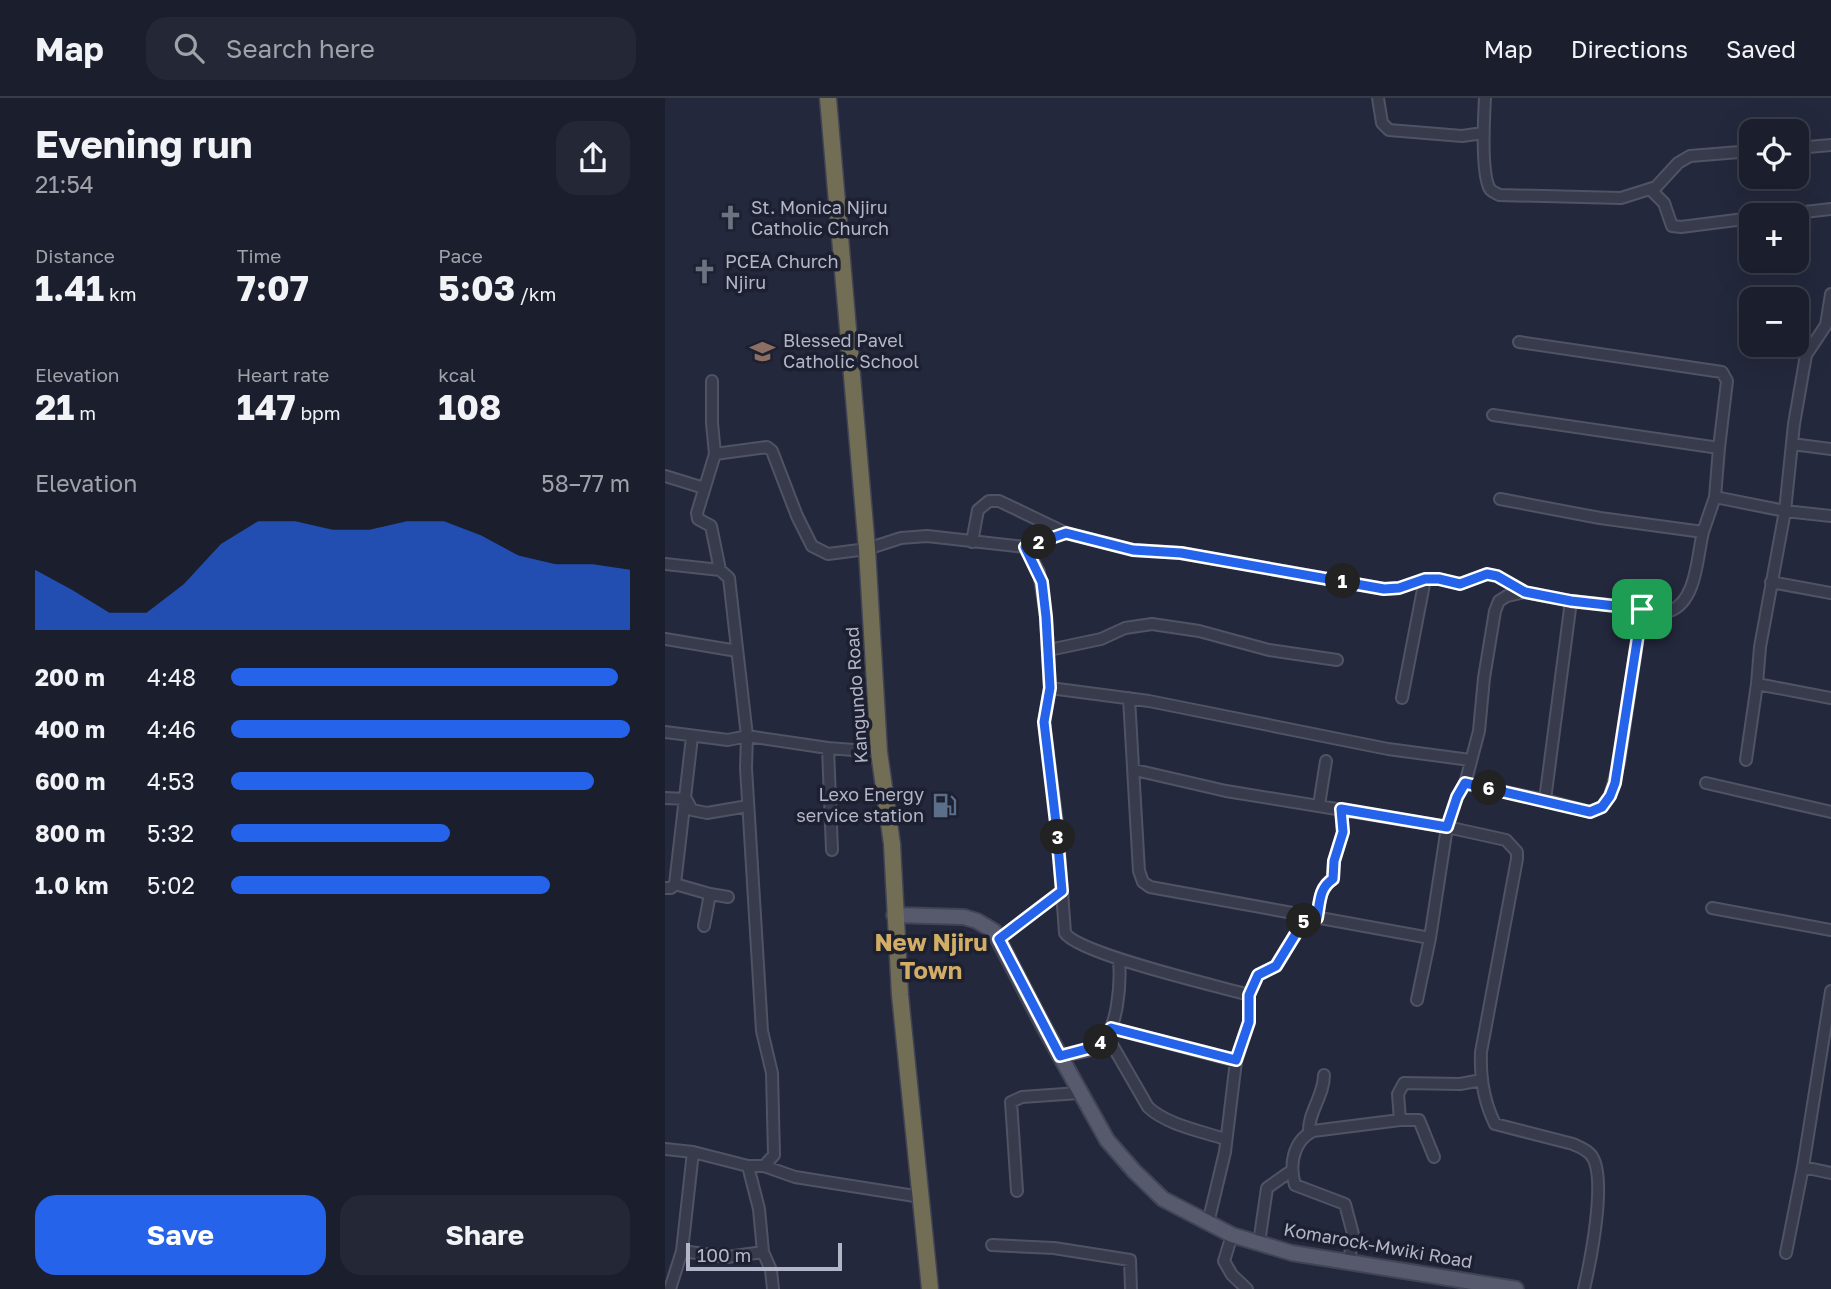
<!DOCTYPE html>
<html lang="en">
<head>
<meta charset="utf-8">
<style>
	body { margin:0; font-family:"Golos Text",sans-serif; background:#242735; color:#f1f3f6; height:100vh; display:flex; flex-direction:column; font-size:26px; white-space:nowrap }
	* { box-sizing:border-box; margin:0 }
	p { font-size:23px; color:#a0a2aa }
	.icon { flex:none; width:38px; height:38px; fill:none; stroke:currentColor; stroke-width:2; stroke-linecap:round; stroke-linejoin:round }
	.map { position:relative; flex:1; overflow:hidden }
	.sheet { display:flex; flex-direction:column; background:#1b1e2d; width:665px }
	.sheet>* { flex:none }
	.controls { position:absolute; left:1074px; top:21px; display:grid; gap:14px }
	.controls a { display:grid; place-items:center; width:70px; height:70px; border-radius:14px; background:#1b1e2d; box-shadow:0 7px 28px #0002,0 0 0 2px #393c49; font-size:35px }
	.scale { position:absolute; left:21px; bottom:18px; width:156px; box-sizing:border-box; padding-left:7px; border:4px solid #b3b6c7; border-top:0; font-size:19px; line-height:24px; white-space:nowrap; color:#b3b6c7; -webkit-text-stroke:5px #1d2031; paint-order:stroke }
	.pin { position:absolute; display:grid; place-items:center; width:60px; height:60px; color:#fff; margin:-30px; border-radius:14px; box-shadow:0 4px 10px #0006 }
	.km { position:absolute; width:35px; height:35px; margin:-18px; border-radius:50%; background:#222; color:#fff; font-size:19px; line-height:35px; text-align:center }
	.round { display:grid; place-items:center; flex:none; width:74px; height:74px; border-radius:21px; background:#242735 }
	.head { display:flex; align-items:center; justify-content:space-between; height:119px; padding:0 35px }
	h1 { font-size:38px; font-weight:700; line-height:52px }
	.figures { display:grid; grid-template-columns:repeat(3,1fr); gap:10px; height:119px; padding:7px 35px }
	.figures div { display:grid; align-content:center }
	.figures b { font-size:35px; font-weight:700 }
	.figures small { font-size:19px; font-weight:400 }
	.figures p { font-size:19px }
	.chart { height:196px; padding:14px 35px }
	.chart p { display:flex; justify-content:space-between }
	.chart svg { width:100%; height:126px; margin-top:7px; fill:#2563eb; opacity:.7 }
	.primary-button { display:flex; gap:14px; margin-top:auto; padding:14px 35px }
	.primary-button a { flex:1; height:80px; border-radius:21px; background:#2563eb; color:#fff; font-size:28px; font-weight:700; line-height:80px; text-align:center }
	.primary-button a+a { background:#242735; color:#f1f3f6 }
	ul { padding:0 35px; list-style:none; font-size:23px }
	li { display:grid; grid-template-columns:112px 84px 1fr; align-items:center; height:52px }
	li i { height:18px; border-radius:9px; background:#2563eb }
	header { display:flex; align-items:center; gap:42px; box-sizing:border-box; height:98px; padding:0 35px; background:#1b1e2d; border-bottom:2px solid #393c49 }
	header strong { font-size:33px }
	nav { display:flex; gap:38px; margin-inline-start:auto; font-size:24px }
	.search { width:490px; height:63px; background:#242735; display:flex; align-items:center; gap:18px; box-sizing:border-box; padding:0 24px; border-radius:21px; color:#a0a2aa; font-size:26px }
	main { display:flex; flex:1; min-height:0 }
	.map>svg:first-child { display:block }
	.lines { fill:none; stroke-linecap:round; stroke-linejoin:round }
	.minor-casing { stroke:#505364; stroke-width:14 }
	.major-casing { stroke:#414455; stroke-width:18 }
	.highway-casing { stroke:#404354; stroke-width:19 }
	.minor { stroke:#383b4c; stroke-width:10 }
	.major { stroke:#565a6c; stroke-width:14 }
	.highway { stroke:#726d55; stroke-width:16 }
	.route-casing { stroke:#fff; stroke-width:14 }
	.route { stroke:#2563eb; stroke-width:9 }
	.labels { text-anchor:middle; stroke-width:7; stroke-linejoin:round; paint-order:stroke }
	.poi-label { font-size:18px; fill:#b3b6c7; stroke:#1d2031; text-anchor:start }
	.street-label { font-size:18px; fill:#b3b6c7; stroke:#1d2031 }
	.district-label { font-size:24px; font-weight:bold; fill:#d1ad65; stroke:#1d2031 }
</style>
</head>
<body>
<header>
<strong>Map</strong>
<div class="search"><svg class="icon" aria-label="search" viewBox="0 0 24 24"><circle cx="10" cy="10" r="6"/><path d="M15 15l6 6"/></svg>Search here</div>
<nav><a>Map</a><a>Directions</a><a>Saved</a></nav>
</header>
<main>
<section class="sheet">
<div class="head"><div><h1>Evening run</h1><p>21:54</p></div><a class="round"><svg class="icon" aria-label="share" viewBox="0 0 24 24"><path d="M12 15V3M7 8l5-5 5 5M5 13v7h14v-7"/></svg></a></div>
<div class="figures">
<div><p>Distance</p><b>1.41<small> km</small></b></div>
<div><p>Time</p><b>7:07</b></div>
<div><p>Pace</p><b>5:03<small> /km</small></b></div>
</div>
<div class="figures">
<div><p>Elevation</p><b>21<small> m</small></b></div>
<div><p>Heart rate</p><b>147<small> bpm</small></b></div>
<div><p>kcal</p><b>108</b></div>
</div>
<div class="chart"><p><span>Elevation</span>58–77 m</p>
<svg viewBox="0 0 160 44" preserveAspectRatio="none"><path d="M0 44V23L10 30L20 38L30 38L40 28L50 14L60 6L70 6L80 9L90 9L100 6L110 6L120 11L130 18L140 21L150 21L160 23V44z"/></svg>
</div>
<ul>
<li><b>200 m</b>4:48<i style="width:97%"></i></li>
<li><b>400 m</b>4:46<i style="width:100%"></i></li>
<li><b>600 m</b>4:53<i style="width:91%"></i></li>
<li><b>800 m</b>5:32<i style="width:55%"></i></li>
<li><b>1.0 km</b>5:02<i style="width:80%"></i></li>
</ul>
<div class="primary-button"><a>Save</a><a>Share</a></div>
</section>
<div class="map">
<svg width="1166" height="1191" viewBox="0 0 1166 1191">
	<rect width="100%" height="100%" fill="#24283c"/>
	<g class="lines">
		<defs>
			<path id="minor" d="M 713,0 L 717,25 L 724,32 L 797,38 L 818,35
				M 820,0 C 819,18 816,77 825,91 C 826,93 831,95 834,97 L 956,100 L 991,89 L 1013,65 L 1025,58 L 1087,53
				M 1132,50 L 1166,47
				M 986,92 L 999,105 L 1007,128 L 1016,129 L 1087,120
				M 1113,117 L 1166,111
				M 1166,196 L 1161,227 L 1141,257 L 1129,326 L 1120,413 L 1095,549 L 1092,586 L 1166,600
				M 854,244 L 1057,274 L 1062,283 L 1054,350
				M 47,283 L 47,325 L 50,356 L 32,415 L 33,421 L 46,428 L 55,472 L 64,480 L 82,638 L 81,670 L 97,933 L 107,975 L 109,1057 L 99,1068
				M 828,317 L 1054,350 L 1050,399 L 1038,434 L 935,420 L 835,401
				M 1127,346 L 1166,351
				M 50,356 L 102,349 L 107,353 L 132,418 L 147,448 L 163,456 L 202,451 L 236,440 L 262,438 L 360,449
				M 0,378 L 39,390
				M 1050,399 L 1120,413 L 1166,418
				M 307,444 L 313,412 L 324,403 L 334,403 L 401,435
				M 0,466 L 55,472
				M 1106,484 L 1166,495
				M 0,541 L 72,553
				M 384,552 L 436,541 L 460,530 L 487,526 L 534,533 L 604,552 L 672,562
				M 385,590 L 484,603 L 723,651 L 805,662
				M 464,600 L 474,773 L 478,784 L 485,789 L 765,840
				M 737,600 L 760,481
				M 0,634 L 63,642 L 82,638 L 163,650 L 214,654
				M 163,650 L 167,752
				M 1081,662 L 1092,586
				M 470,672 L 561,693 L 782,729 L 792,699 L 800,686 L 814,633 L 819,580 L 830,513 L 834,503 L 842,498 L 860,494 L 906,503 L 1005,513 C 1032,503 1032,458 1038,434
				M 1041,685 L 1166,714
				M 800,686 L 880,702 L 906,503
				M 0,700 L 21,701 L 27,712 L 42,715 L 83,708
				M 880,702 L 925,714 L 937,709 L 945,698 L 954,665 L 977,511
				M 654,707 L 661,663
				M 10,786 L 45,796 L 39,828
				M 0,790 L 6,790 L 10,786 L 27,639
				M 45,796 L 63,799
				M 1047,810 L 1166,832
				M 652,820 C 655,805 654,789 668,781 L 669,763 L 678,734 L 676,711
				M 334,841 L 397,793
				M 584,897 C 552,888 414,856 400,835 L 392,725 L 379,624 L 385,590 L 381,519 L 374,474 L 360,449 L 401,435 L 468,452 L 516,455 L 719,491 L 734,490 L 760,481 L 773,481 L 795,486 L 822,476 L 832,478 L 860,494
				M 752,902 L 765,840 L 782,729 L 841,742 L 852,754 L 852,761 L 816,954 C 815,978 819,1004 830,1026 L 908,1046 C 914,1049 921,1051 926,1057 C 943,1078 925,1165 919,1191
				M 446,930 L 571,963
				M 442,938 L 483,1009 C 502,1027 536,1033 560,1041
				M 395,959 C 404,956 428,953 434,948 C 453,933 456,885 454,862
				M 735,1022 L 754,1022 L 769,1059
				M 644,1034 C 643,1014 659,998 659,977
				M 0,1051 L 28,1054 L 83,1068 L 99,1068 L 130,1079 L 256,1099
				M 83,1068 L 94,1111 L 98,1154 L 106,1172 L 108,1191
				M 1138,1069 L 1166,893
				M 352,1093 L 346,1004 L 357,999 L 414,995
				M 543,1125 L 560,1054 L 571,963 L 584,924 L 584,897 L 593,877 L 611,868 L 641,819
				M 567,1137 L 559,1163 L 567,1177 L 582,1191
				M 594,1145 L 602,1090 L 626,1073
				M 327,1147 L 389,1150 L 465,1162 L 466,1191
				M 17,1153 L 62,1159 L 98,1154
				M 1121,1155 L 1138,1069 L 1166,1075
				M 684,1164 L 688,1136 L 680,1106 L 630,1087 C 624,1067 628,1043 648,1033 L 735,1022 L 733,996 L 739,985 L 795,986 L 817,982
				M 5,1191 L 17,1153 L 28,1054"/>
			<path id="major" d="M 229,817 L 299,819 L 312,823 L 329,833 L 379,929 L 442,1042 L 469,1073 L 498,1101 L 567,1137 L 627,1155 L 851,1191"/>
			<path id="highway" d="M 163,0 L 202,451 L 214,654 L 227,746 L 235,897 L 265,1191"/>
		</defs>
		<use href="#minor" class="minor-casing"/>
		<use href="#major" class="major-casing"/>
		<use href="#highway" class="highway-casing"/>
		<use href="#minor" class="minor"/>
		<use href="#major" class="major"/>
		<use href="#highway" class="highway"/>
	</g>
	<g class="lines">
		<defs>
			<path id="route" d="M 401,435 L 468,452 L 516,455 L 719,491 L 734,490 L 760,481 L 774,481 L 795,486 L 822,476 L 832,478 L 860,494 L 906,503 L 977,511 L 950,685 L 945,698 L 937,709 L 925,714 L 800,685 L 792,699 L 782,729 L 676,711 L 678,734 L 669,763 L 668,781 C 654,790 655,804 652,820 L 641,819 L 611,868 L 593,877 L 584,897 L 584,924 L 571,962 L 446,930 L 433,948 L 395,958 L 334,841 L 397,793 L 391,725 L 379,624 L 385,590 L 381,519 L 377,484 L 360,449 Z"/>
		</defs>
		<use href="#route" class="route-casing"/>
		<use href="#route" class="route"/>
	</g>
	<defs>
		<symbol id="church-bare" viewBox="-9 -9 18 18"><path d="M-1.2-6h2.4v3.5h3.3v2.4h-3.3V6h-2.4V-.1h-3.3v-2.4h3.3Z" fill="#6b7280" stroke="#1d2031" stroke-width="2.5" paint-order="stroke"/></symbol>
		<symbol id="school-bare" viewBox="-9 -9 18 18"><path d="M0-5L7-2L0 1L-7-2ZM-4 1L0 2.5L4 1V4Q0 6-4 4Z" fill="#8d6e63" stroke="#1d2031" stroke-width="2.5" paint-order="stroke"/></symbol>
		<symbol id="fuel-bare" viewBox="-9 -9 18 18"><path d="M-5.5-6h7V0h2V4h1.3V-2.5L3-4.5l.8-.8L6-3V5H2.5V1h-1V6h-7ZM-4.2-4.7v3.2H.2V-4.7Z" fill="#5c6f8a" stroke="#1d2031" stroke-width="2.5" paint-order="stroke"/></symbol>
	</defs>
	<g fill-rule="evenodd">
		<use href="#church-bare" x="48" y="102" width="35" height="35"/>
		<use href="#church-bare" x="22" y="156" width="35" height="35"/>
		<use href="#school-bare" x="80" y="236" width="35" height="35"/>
		<use href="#fuel-bare" x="262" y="690" width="35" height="35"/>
	</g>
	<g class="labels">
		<g class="poi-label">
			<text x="86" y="116">St. Monica Njiru<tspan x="86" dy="21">Catholic Church</tspan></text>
			<text x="60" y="170">PCEA Church<tspan x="60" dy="21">Njiru</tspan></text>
			<text x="118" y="249">Blessed Pavel<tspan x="118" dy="21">Catholic School</tspan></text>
			<text x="259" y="703" text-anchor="end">Lexo Energy<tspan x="259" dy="21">service station</tspan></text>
		</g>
		<g class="street-label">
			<text transform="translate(192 597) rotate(-94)" y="6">Kangundo Road</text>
			<text transform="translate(713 1148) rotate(10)" y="6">Komarock-Mwiki Road</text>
		</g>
		<g class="district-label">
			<text x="266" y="853">New Njiru<tspan x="266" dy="28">Town</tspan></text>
		</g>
	</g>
</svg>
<div class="controls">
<a><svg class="icon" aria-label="locate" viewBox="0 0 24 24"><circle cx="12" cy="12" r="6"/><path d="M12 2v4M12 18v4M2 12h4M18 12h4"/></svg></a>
<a>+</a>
<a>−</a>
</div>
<div class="scale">100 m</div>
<div class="pin" style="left:977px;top:511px;background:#1e9e55"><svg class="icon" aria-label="arrive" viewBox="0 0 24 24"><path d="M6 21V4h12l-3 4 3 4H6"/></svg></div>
<b class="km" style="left:678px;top:483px">1</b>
<b class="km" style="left:374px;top:444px">2</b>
<b class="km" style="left:393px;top:739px">3</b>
<b class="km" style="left:436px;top:944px">4</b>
<b class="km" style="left:639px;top:823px">5</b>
<b class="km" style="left:824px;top:690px">6</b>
</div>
</main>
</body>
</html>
